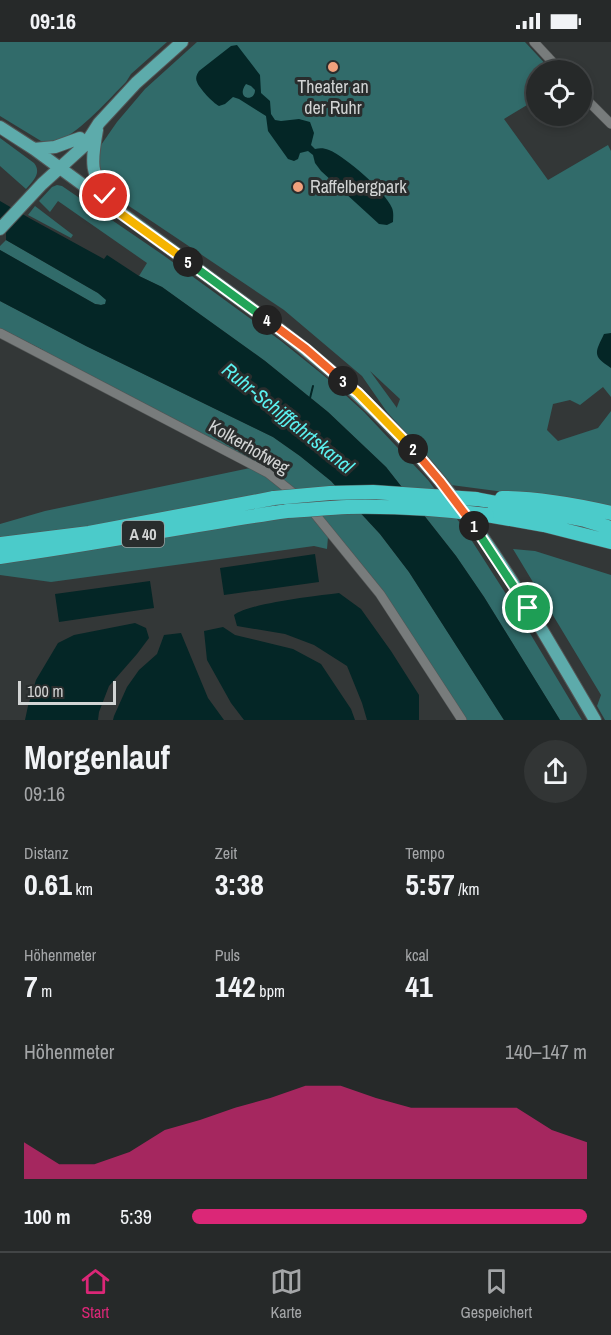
<!DOCTYPE html>
<html lang="de">
<head>
<meta charset="utf-8">
<style>
	body { margin:0; font-family:"Archivo Narrow",sans-serif; background:#323535; color:#f1f3f6; height:100vh; display:flex; flex-direction:column; font-size:22px; white-space:nowrap }
	* { box-sizing:border-box; margin:0 }
	p { font-size:20px; color:#a4a6a8 }
	.icon { flex:none; width:33px; height:33px; fill:none; stroke:currentColor; stroke-width:2; stroke-linecap:round; stroke-linejoin:round }
	.map { position:relative; height:678px; overflow:hidden }
	.sheet { display:flex; flex-direction:column; background:#262929; flex:1 }
	.sheet>* { flex:none }
	.controls { position:absolute; left:526px; top:18px; display:grid; gap:12px }
	.controls a { display:grid; place-items:center; width:66px; height:66px; border-radius:50%; background:#262929; box-shadow:0 3px 9px #0003,0 0 0 2px #424546; font-size:30px }
	.scale { position:absolute; left:18px; bottom:15px; width:98px; box-sizing:border-box; padding-left:6px; border:3px solid #d2d4d4; border-top:0; font-size:16px; line-height:21px; white-space:nowrap; color:#d2d4d4; -webkit-text-stroke:4px #292d2d; paint-order:stroke }
	.pin { position:absolute; display:grid; place-items:center; width:51px; height:51px; color:#fff; margin:-26px; border:3px solid #fff; border-radius:50%; box-shadow:0 2px 6px #0007 }
	.km { position:absolute; width:30px; height:30px; margin:-15px; border-radius:50%; background:#222; color:#fff; font-size:16px; line-height:30px; text-align:center }
	.round { display:grid; place-items:center; flex:none; width:63px; height:63px; border-radius:32px; background:#323535 }
	.headline { display:flex; align-items:center; justify-content:space-between; height:102px; padding:0 24px }
	h1 { font-size:33px; font-weight:800; line-height:45px }
	.figures { display:grid; grid-template-columns:repeat(3,1fr); gap:9px; height:102px; padding:6px 24px }
	.figures div { display:grid; align-content:center }
	.figures b { font-size:30px; font-weight:800 }
	.figures small { font-size:16px; font-weight:400 }
	.figures p { font-size:16px }
	.chart { height:168px; padding:12px 24px }
	.chart p { display:flex; justify-content:space-between }
	.chart svg { width:100%; height:108px; margin-top:6px; fill:#db2777; opacity:.7 }
	ul { padding:0 24px; list-style:none; font-size:20px }
	li { display:grid; grid-template-columns:96px 72px 1fr; align-items:center; height:45px }
	li i { height:15px; border-radius:8px; background:#db2777 }
	.status { display:flex; justify-content:space-between; align-items:center; height:42px; padding:0 30px; background:#262929; direction:ltr }
	.status svg { height:16px; fill:currentColor }
	.tabs { display:flex; justify-content:space-around; align-items:center; height:84px; border-top:2px solid #424546; background:#262929; font-size:16px; color:#a4a6a8 }
	.tabs a { display:grid; justify-items:center; gap:3px }
	.tabs .current { color:#db2777 }
	.map>svg:first-child { display:block }
	.green { fill:#316b6a; fill-rule:evenodd }
	.water { fill:#042626; fill-rule:evenodd }
	.lines { fill:none; stroke-linecap:round; stroke-linejoin:round }
	.stream { stroke:#042626; stroke-width:2 }
	.minor-casing { stroke:#525555; stroke-width:10 }
	.major-casing { stroke:#525555; stroke-width:14 }
	.highway-casing { stroke:#525555; stroke-width:15 }
	.minor { stroke:#787c7c; stroke-width:9 }
	.major { stroke:#5dabab; stroke-width:12 }
	.highway { stroke:#4bcbca; stroke-width:14 }
	.highway-bridge-casing { stroke:#525555; stroke-width:15; stroke-linecap:butt }
	.highway-bridge { stroke:#4bcbca; stroke-width:14 }
	.split-1-casing { stroke:#fff; stroke-width:12 }
	.split-2-casing { stroke:#fff; stroke-width:12 }
	.split-3-casing { stroke:#fff; stroke-width:12 }
	.split-4-casing { stroke:#fff; stroke-width:12 }
	.split-5-casing { stroke:#fff; stroke-width:12 }
	.split-6-casing { stroke:#fff; stroke-width:12 }
	.split-1 { stroke:#22a559; stroke-width:8 }
	.split-2 { stroke:#f0652b; stroke-width:8 }
	.split-3 { stroke:#f5b400; stroke-width:8 }
	.split-4 { stroke:#f0652b; stroke-width:8 }
	.split-5 { stroke:#22a559; stroke-width:8 }
	.split-6 { stroke:#f5b400; stroke-width:8 }
	.poi-dot { fill:#f1a17d; stroke:#292d2d; stroke-width:2 }
	.labels { text-anchor:middle; stroke-width:6; stroke-linejoin:round; paint-order:stroke }
	.shield { fill:#292d2d; stroke:#9fa2a2; stroke-width:1.5 }
	.shield-label { font-size:16px; font-weight:bold; fill:#d2d4d4 }
	.poi-label { font-size:18px; fill:#d2d4d4; stroke:#292d2d }
	.street-label { font-size:18px; fill:#d2d4d4; stroke:#292d2d }
	.water-label { font-size:20px; font-style:italic; fill:#5bf1f0; stroke:#292d2d }
</style>
</head>
<body>
<div class="status"><b>09:16</b><svg viewBox="0 0 49 12"><path d="M0 12V9h3v3zM5 12V6h3v6zM10 12V3h3v9zM15 12V0h3v12zM26 1h20v11H26zM47 4h2v5h-2z"/></svg></div>
<div class="map">
<svg width="611" height="678" viewBox="0 0 611 678">
	<rect width="100%" height="100%" fill="#333737"/>
	<path class="green" d="M 0,0 L 167,0 L 131,32 L 126,40 C 110,56 80,90 60,98 C 54,100 47,101 41,99 L 0,74 Z
		M 197,0 L 525,0 L 551,28 L 537,28 L 537,57 L 504,77 L 548,138 L 608,103 L 611,109 L 611,355 L 603,345 L 580,363 L 570,358 L 553,362 L 547,388 L 558,399 L 598,386 L 611,369 L 611,467 L 589,461 L 451,443 L 416,402 L 387,370 L 362,334 L 284,268 L 123,160 L 100,128 L 98,116 L 101,103 L 117,80 L 145,47 ZM 370,329 L 400,357 L 397,365 L 397,366 Z
		M 0,96 L 34,121 C 42,131 33,139 26,147 L 0,124 Z
		M 57,143 L 62,144 L 163,213 L 281,299 L 328,337 L 364,370 L 428,438 L 463,485 L 513,563 L 582,678 L 560,678 L 484,555 L 456,514 L 386,425 L 328,370 L 265,319 L 162,245 L 139,234 L 147,221 L 58,159 L 50,170 L 39,159 L 52,145 Z
		M 35,164 L 73,193 L 71,196 L 28,173 Z
		M 6,198 L 98,251 L 106,257 L 106,262 L 101,263 L 95,262 L 0,208 L 0,204 Z
		M 0,259 L 86,304 L 273,395 L 300,414 L 331,439 L 380,492 L 409,530 L 504,678 L 459,678 L 378,553 L 328,495 L 327,507 L 314,504 L 51,540 L 0,533 L 0,482 L 45,469 L 250,426 L 40,315 L 43,308 L 0,286 Z
		M 513,507 L 535,509 L 611,533 L 611,678 L 605,678 L 597,664 L 601,653 Z"/>
	<path class="water" d="M 237,3 L 260,33 L 261,51 L 270,59 L 271,72 L 275,78 L 281,79 L 299,77 L 310,80 L 314,91 L 311,103 L 315,107 C 320,106 324,106 329,108 C 346,115 385,149 392,166 C 394,171 393,176 393,180 L 387,183 L 379,182 L 321,129 L 315,121 L 313,113 L 308,109 L 300,111 L 298,117 L 294,119 L 288,117 L 268,89 L 266,74 L 239,57 L 233,55 L 225,62 L 219,64 C 213,61 199,46 197,40 C 195,36 197,32 199,29 L 231,4 ZM 246,42 L 251,44 L 255,48 C 255,61 235,57 246,42 Z
		M 0,159 L 31,177 L 104,217 L 107,213 L 139,234 L 162,245 L 265,319 L 328,370 L 386,425 L 456,514 L 484,555 L 560,678 L 504,678 L 409,530 L 380,492 L 331,439 L 300,414 L 273,395 L 86,304 L 0,259 L 0,208 L 95,262 L 101,263 L 105,262 L 106,258 L 98,251 L 6,198 L 6,192 L 0,178 Z
		M 611,291 L 611,326 C 592,314 595,311 604,292 Z
		M 315,512 L 319,540 L 224,553 L 220,526 Z
		M 150,539 L 154,566 L 59,580 L 55,552 Z
		M 339,551 L 361,567 L 391,609 L 419,653 L 419,678 L 367,678 L 362,661 L 347,624 L 314,603 L 285,592 L 237,584 L 234,573 C 250,561 316,554 339,551 Z
		M 135,581 L 146,586 L 149,596 L 137,612 L 109,644 L 99,670 L 98,678 L 25,678 L 28,664 L 36,638 L 58,601 L 74,593 Z
		M 223,585 L 235,593 L 293,607 L 321,622 L 351,667 L 355,678 L 244,678 L 231,661 L 207,618 L 204,589 Z
		M 181,591 L 208,656 L 224,678 L 113,678 L 114,674 L 127,645 L 139,628 L 157,612 L 164,593 Z"/>
	<g class="lines">
		<path class="stream" d="M 310,356 L 313,344"/>
		<defs>
			<path id="minor" d="M 534,0 L 560,28
				M 582,53 L 611,82
				M 0,291 L 268,431 L 297,454
				M 310,466 L 380,552 L 462,678"/>
			<path id="major" d="M 0,85 L 34,107 L 274,283 C 345,337 409,396 462,467 C 512,533 553,607 595,678
				M 97,88 C 91,121 90,131 109,160
				M 34,107 L 55,105 L 80,96
				M 0,187 L 42,142 L 85,103 L 99,81 L 136,41 L 182,0"/>
			<path id="highway" d="M 502,456 C 539,456 576,463 611,471
				M 476,457 L 585,478 L 611,486
				M 487,473 L 544,483 L 611,500
				M 0,502 L 89,491 L 274,456
				M 0,515 C 96,502 191,483 287,469"/>
		</defs>
		<use href="#minor" class="minor-casing"/>
		<use href="#major" class="major-casing"/>
		<use href="#highway" class="highway-casing"/>
		<use href="#minor" class="minor"/>
		<use href="#major" class="major"/>
		<use href="#highway" class="highway"/>
		<defs>
			<path id="highway-bridge" d="M 274,456 L 330,451 L 373,450 L 476,457
				M 287,469 C 307,468 327,466 347,465 C 394,464 441,467 487,473"/>
		</defs>
		<use href="#highway-bridge" class="highway-bridge-casing"/>
		<use href="#highway-bridge" class="highway-bridge"/>
	</g>
	<g class="lines">
		<defs>
			<path id="split-1" d="M 474,484 L 528,566"/>
			<path id="split-2" d="M 413,407 L 440,439 L 474,484"/>
			<path id="split-3" d="M 343,339 L 358,351 L 413,407"/>
			<path id="split-4" d="M 267,278 L 306,307 L 343,339"/>
			<path id="split-5" d="M 188,220 L 267,278"/>
			<path id="split-6" d="M 105,154 L 113,166 L 188,220"/>
		</defs>
		<use href="#split-1" class="split-1-casing"/>
		<use href="#split-2" class="split-2-casing"/>
		<use href="#split-3" class="split-3-casing"/>
		<use href="#split-4" class="split-4-casing"/>
		<use href="#split-5" class="split-5-casing"/>
		<use href="#split-6" class="split-6-casing"/>
		<use href="#split-1" class="split-1"/>
		<use href="#split-2" class="split-2"/>
		<use href="#split-3" class="split-3"/>
		<use href="#split-4" class="split-4"/>
		<use href="#split-5" class="split-5"/>
		<use href="#split-6" class="split-6"/>
	</g>
	<g class="poi-dot">
		<circle cx="333" cy="25" r="6"/>
		<circle cx="298" cy="145" r="6"/>
	</g>
	<g class="labels">
		<rect class="shield" x="122" y="479" width="42" height="26" rx="4.5"/>
		<g class="shield-label">
			<text x="143" y="498">A 40</text>
		</g>
		<g class="poi-label">
			<text x="333" y="51">Theater an<tspan x="333" dy="21">der Ruhr</tspan></text>
			<text x="310" y="151" text-anchor="start">Raffelbergpark</text>
		</g>
		<g class="street-label">
			<text transform="translate(249 405) rotate(30)" y="6">Kolkerhofweg</text>
		</g>
		<g class="water-label">
			<text transform="translate(288 376) rotate(39)" y="7">Ruhr-Schifffahrtskanal</text>
		</g>
	</g>
</svg>
<div class="controls">
<a><svg class="icon" aria-label="locate" viewBox="0 0 24 24"><circle cx="12" cy="12" r="6"/><path d="M12 2v4M12 18v4M2 12h4M18 12h4"/></svg></a>
</div>
<div class="scale">100 m</div>
<div class="pin" style="left:528px;top:566px;background:#1e9e55"><svg class="icon" aria-label="arrive" viewBox="0 0 24 24"><path d="M6 21V4h12l-3 4 3 4H6"/></svg></div>
<div class="pin" style="left:105px;top:154px;background:#d93025"><svg class="icon" aria-label="check" viewBox="0 0 24 24"><path d="M5 12l5 5 9-10"/></svg></div>
<b class="km" style="left:474px;top:484px">1</b>
<b class="km" style="left:413px;top:407px">2</b>
<b class="km" style="left:343px;top:339px">3</b>
<b class="km" style="left:267px;top:278px">4</b>
<b class="km" style="left:188px;top:220px">5</b>
</div>
<section class="sheet">
<div class="headline"><div><h1>Morgenlauf</h1><p>09:16</p></div><a class="round"><svg class="icon" aria-label="share" viewBox="0 0 24 24"><path d="M12 15V3M7 8l5-5 5 5M5 13v7h14v-7"/></svg></a></div>
<div class="figures">
<div><p>Distanz</p><b>0.61<small> km</small></b></div>
<div><p>Zeit</p><b>3:38</b></div>
<div><p>Tempo</p><b>5:57<small> /km</small></b></div>
</div>
<div class="figures">
<div><p>Höhenmeter</p><b>7<small> m</small></b></div>
<div><p>Puls</p><b>142<small> bpm</small></b></div>
<div><p>kcal</p><b>41</b></div>
</div>
<div class="chart"><p><span>Höhenmeter</span>140–147 m</p>
<svg viewBox="0 0 160 44" preserveAspectRatio="none"><path d="M0 44V29L10 38L20 38L30 33L40 24L50 20L60 15L70 11L80 6L90 6L100 11L110 15L120 15L130 15L140 15L150 24L160 29V44z"/></svg>
</div>
<ul>
<li><b>100 m</b>5:39<i style="width:100%"></i></li>
</ul>
</section>
<nav class="tabs">
<a class="current"><svg class="icon" aria-label="home" viewBox="0 0 24 24"><path d="M3 11l9-7 9 7M6 9v11h12V9"/></svg>Start</a>
<a><svg class="icon" aria-label="map" viewBox="0 0 24 24"><path d="M3 6l6-2 6 2 6-2v14l-6 2-6-2-6 2zM9 4v14M15 6v14"/></svg>Karte</a>
<a><svg class="icon" aria-label="saved" viewBox="0 0 24 24"><path d="M7 4h10v16l-5-4-5 4z"/></svg>Gespeichert</a>
</nav>
</body>
</html>
